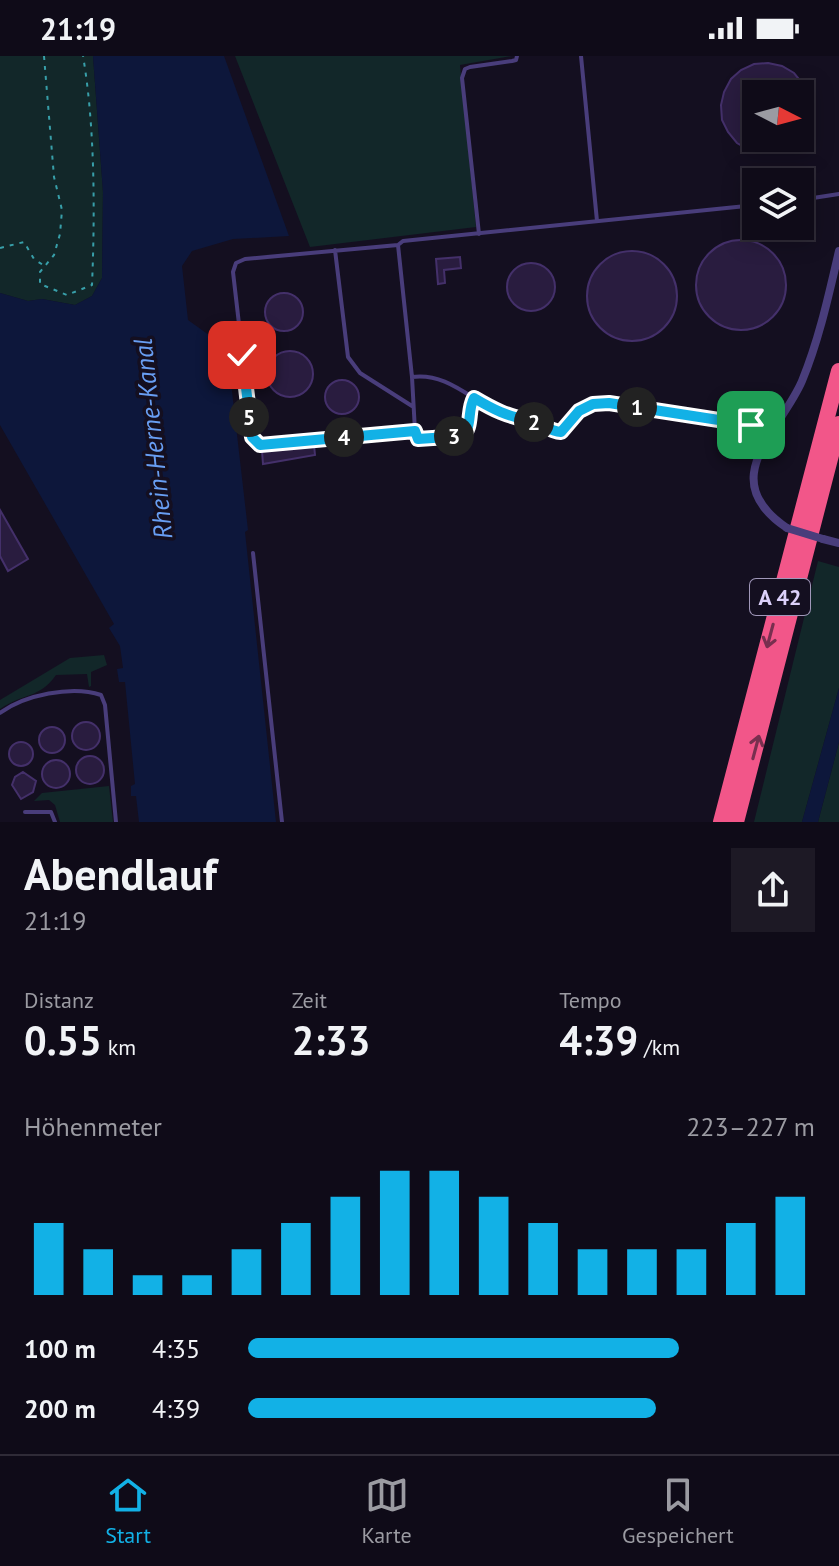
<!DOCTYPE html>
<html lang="de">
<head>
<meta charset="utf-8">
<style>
	body { margin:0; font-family:"PT Sans",sans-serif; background:#1d1925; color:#f1f3f6; height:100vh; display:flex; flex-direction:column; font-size:30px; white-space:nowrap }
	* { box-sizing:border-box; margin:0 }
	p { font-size:26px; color:#9b9ba2 }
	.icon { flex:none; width:44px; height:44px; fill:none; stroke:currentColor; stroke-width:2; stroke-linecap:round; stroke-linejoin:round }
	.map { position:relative; height:766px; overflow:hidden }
	.drawer { display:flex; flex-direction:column; background:#0f0b18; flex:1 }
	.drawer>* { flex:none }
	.needle { width:52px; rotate:96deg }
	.tools { position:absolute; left:742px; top:24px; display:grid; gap:16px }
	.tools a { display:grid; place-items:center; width:72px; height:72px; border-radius:0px; background:#0f0b18; box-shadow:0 4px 20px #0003,0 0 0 2px #2f2b37; font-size:40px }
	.pin { position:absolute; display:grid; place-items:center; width:68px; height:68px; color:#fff; margin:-34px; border-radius:16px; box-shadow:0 4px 12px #0006 }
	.km { position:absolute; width:40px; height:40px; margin:-20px; border-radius:50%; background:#222; color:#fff; font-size:22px; line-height:40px; text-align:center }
	.round { display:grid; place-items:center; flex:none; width:84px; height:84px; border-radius:0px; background:#1d1925 }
	.summary { display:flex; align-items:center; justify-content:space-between; height:136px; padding:0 24px }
	h1 { font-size:44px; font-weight:700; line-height:60px }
	.metrics { display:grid; grid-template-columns:repeat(3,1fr); gap:12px; height:136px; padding:8px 24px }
	.metrics div { display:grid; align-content:center }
	.metrics b { font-size:40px; font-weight:700 }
	.metrics small { font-size:22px; font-weight:400 }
	.metrics p { font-size:22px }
	.chart { height:224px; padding:16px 24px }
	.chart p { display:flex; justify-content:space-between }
	.chart svg { width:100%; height:144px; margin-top:8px; stroke:#12b1e6; stroke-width:6 }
	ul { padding:0 24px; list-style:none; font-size:26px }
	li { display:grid; grid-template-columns:128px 96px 1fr; align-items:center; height:60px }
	li i { height:20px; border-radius:10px; background:#12b1e6 }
	.status { display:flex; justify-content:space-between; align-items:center; height:56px; padding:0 40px; background:#0f0b18; direction:ltr }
	.status svg { height:22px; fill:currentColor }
	.tabs { display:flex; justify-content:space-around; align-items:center; height:112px; border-top:2px solid #2f2b37; background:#0f0b18; font-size:22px; color:#9b9ba2 }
	.tabs a { display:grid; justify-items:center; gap:4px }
	.tabs .active { color:#12b1e6 }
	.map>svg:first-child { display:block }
	.green { fill:#122729 }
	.water { fill:#0d173b }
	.building { fill:#291c3f; stroke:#44306a; stroke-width:2 }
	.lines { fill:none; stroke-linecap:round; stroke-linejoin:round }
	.path { stroke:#389fa9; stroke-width:2; stroke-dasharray:4 6; stroke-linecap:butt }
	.lane { stroke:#493d7b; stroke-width:4 }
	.street { stroke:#493d7b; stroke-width:8 }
	.highway { stroke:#f25689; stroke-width:16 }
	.street-bridge { stroke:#493d7b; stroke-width:8 }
	.oneway { stroke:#782f4f }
	.route-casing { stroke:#fff; stroke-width:16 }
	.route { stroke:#12b1e6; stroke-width:10 }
	.labels { text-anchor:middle; stroke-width:7; stroke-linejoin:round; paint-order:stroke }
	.shield { fill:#140f20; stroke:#a097b9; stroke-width:2 }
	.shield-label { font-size:22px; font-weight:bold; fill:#dcd1fb }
	.water-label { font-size:26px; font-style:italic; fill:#689ef3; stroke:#140f20 }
</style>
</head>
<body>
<div class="status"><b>21:19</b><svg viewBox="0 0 49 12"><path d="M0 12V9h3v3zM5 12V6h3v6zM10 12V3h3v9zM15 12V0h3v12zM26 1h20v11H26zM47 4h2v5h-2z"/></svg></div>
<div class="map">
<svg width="839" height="766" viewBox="0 0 839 766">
	<rect width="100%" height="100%" fill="#140f20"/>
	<path class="green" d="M 0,0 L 93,0 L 103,136 L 102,222 L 92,240 L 75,249 L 42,243 L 28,245 L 0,237 Z
		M 235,0 L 512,0 L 460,9 L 476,171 L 310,191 Z
		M 818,505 L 839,511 L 839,632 L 802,766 L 754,766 Z
		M 104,599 L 107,609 L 91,616 L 91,630 L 89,631 L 87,618 L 56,619 C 39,643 23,637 0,653 L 0,644 L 70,602 Z
		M 839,686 L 839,766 L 818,766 Z
		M 109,730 L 113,766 L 60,766 L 55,749 L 49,744 L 34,745 L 42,737 Z"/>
	<path class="water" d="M 93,0 L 224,0 L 289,180 L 233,183 L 192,195 L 182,210 L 188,264 L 227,292 L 248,474 L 245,476 L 276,766 L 139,766 L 136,740 L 131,740 L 131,730 L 135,728 L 125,626 L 119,626 L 117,613 L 123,612 L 120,590 L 109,572 L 114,568 L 0,369 L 0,237 L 28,245 L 42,243 L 75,249 L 92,240 L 102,222 L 103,136 Z
		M 839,632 L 839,686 L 818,766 L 802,766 Z"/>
	<path class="building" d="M 768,7 L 782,10 L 794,17 L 803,28 L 809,41 L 810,55 L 807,68 L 800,81 L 800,38 L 756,38 L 756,82 L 799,82 L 777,96 L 763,97 L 749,94 L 737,87 L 728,76 L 722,64 L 721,49 L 724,36 L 731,23 L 741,14 L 754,8 Z
		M696 229a45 45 0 1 1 90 0a45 45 0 1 1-90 0Z
		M587 240a45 45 0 1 1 90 0a45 45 0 1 1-90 0Z
		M 460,201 L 461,212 L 444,214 L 445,227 L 438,228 L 436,203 Z
		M507 231a24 24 0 1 1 48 0a24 24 0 1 1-48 0Z
		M265 256a19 19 0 1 1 38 0a19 19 0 1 1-38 0Z
		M267 318a23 23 0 1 1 46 0a23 23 0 1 1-46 0Z
		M325 341a17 17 0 1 1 34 0a17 17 0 1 1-34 0Z
		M 314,389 L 315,399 L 263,408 L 262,395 Z
		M 0,454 L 28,503 L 8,515 L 0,500 Z
		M72 680a14 14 0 1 1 28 0a14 14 0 1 1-28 0Z
		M39 684a13 13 0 1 1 26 0a13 13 0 1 1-26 0Z
		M9 698a12 12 0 1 1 24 0a12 12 0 1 1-24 0Z
		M76 714a14 14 0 1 1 28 0a14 14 0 1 1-28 0Z
		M42 718a14 14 0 1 1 28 0a14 14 0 1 1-28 0Z
		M 23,716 L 36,725 L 33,736 L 21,743 L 12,729 L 15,721 Z"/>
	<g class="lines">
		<path class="path" d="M 44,0 L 54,121 L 62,154 L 60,178 L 54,199 L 40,216 L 40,228 L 67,239 L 92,229 C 95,158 95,70 83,0
			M 0,192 L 24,186 L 34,203 L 43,209"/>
		<path class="lane" d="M 581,0 L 597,165
			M 800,144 L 839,138
			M 479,178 L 462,22 L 465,13 L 470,11 L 512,5 L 516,4 L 517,0
			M 398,189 L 412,321 L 415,375 L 260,389 L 252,381 L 233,216 L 236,207 L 245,203 L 398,189 L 403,185 L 756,149
			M 335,194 L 348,301 L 360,317 L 412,350
			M 412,321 C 447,316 472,345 502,358 C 512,363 522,362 533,365 C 543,368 550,375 561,376 L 568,367
			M 415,375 L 418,383 L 462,380 C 474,371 467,355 473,343
			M 253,497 L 282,766
			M 0,657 C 24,639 72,629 101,639 L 105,649 L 116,766
			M 25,756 L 51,756 L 55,766"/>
		<path class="street" d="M 568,367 L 586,351 L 609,347 L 740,366 L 768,378
			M 787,472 C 714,423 780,376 802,325 C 819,284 829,238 839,195
			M 823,483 L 839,487"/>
		<path class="highway" d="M 721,766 L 839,315
			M 736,766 L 839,368"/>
		<path class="street-bridge" d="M 787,472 L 823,483"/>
	</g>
	<defs><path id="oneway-shaft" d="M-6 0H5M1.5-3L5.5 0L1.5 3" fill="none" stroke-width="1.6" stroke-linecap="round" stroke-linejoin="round" transform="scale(2)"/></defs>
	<g class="oneway">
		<use href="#oneway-shaft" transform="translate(770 580) rotate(105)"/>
		<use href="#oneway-shaft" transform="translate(756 691) rotate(-75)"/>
	</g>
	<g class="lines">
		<defs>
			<path id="route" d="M 242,299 L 252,381 L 260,389 L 415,375 L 418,383 L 462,380 C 473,371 467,355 474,342 C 496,355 505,359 530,365 C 541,367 549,375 561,376 L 579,355 L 593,348 L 609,347 L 751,369"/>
		</defs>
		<use href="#route" class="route-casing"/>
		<use href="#route" class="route"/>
	</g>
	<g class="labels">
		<rect class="shield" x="750" y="523" width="60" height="36" rx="6"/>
		<g class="shield-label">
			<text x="780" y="549">A 42</text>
		</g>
		<g class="water-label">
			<text transform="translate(153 383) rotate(-96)" y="9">Rhein-Herne-Kanal</text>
		</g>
	</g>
</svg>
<div class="tools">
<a><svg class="needle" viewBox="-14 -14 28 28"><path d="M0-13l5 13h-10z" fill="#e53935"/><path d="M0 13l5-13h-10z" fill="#9b9ba2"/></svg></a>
<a><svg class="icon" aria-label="layers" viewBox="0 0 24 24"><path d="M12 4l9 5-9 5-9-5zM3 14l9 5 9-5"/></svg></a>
</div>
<div class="pin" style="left:751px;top:369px;background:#1e9e55"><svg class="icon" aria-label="arrive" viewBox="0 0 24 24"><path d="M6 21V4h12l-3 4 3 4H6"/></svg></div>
<div class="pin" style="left:242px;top:299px;background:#d93025"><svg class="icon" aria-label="check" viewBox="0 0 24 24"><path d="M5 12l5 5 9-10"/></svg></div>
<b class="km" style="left:637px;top:351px">1</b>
<b class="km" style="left:534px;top:366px">2</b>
<b class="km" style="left:454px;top:380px">3</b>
<b class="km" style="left:344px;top:381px">4</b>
<b class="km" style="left:249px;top:361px">5</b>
</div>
<section class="drawer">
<div class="summary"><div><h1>Abendlauf</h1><p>21:19</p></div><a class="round"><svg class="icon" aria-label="share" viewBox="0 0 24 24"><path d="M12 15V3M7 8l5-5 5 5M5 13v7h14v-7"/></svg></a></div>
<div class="metrics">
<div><p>Distanz</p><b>0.55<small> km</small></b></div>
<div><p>Zeit</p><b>2:33</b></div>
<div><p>Tempo</p><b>4:39<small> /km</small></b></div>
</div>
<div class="chart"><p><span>Höhenmeter</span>223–227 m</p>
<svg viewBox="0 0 160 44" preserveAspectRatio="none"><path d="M5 44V22M15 44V30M25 44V38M35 44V38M45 44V30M55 44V22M65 44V14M75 44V6M85 44V6M95 44V14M105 44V22M115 44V30M125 44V30M135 44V30M145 44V22M155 44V14"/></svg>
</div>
<ul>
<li><b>100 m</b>4:35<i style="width:76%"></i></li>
<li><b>200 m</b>4:39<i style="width:72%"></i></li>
</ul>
</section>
<nav class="tabs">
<a class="active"><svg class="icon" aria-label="home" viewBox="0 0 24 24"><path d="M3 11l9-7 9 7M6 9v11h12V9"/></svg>Start</a>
<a><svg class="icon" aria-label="map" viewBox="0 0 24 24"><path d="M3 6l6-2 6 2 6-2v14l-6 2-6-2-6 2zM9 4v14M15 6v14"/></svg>Karte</a>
<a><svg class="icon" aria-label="saved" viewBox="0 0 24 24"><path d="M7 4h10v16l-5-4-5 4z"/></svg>Gespeichert</a>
</nav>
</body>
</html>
